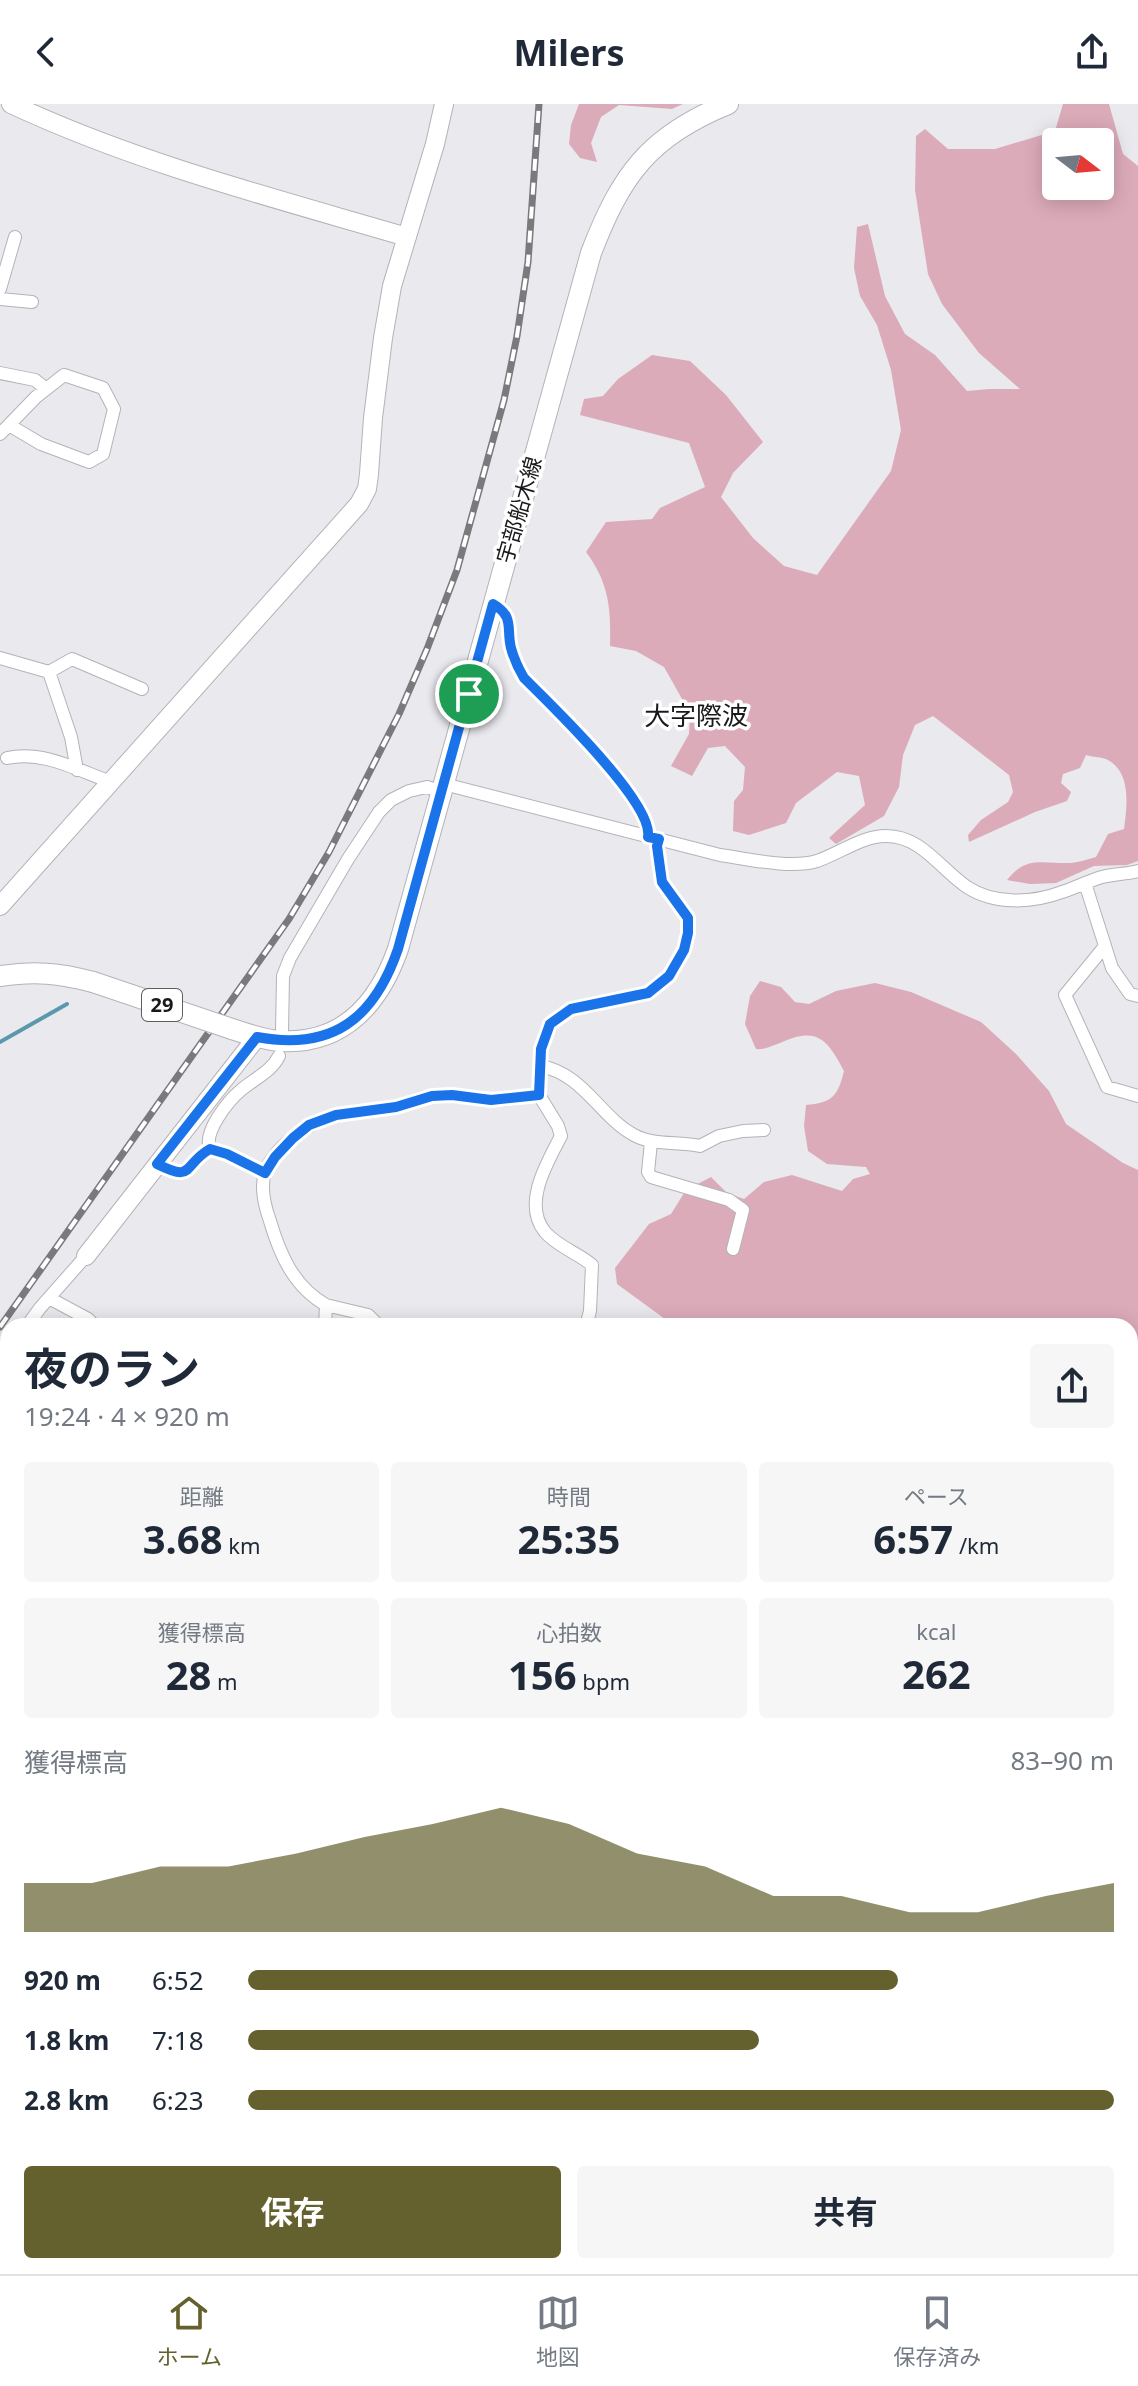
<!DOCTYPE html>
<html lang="ja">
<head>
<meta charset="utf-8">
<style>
	body { margin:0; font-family:"Noto Sans","Noto Sans JP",sans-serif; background:#f6f6f7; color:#1f2937; height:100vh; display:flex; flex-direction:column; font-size:30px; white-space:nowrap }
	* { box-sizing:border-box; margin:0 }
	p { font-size:26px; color:#747a83 }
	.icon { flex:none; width:44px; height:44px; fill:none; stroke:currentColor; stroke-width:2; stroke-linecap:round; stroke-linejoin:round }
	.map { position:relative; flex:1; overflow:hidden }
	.sheet { position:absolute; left:0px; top:1214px; width:1138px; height:956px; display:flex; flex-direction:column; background:#fff; border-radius:24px 24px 0 0; box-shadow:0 4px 20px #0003 }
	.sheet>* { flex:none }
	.needle { width:52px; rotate:106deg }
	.fabs { position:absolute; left:1042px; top:24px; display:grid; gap:16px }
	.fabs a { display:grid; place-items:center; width:72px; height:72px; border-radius:8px; background:#fff; box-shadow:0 4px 20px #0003; font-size:40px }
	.pin { position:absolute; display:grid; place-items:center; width:68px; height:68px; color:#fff; margin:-34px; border:4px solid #fff; border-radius:50%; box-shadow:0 2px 8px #0007 }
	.round { display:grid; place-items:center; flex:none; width:84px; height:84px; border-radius:8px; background:#f6f6f7 }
	.summary { display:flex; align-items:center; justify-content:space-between; height:136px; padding:0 24px }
	h1 { font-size:44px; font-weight:700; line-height:60px }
	.metrics { display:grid; grid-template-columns:repeat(3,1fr); gap:12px; height:136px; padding:8px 24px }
	.metrics div { display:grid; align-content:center; border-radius:8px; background:#f6f6f7; text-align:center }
	.metrics b { font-size:40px; font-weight:700 }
	.metrics small { font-size:22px; font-weight:400 }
	.metrics p { font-size:22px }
	.chart { height:224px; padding:16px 24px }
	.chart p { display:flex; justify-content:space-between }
	.chart svg { width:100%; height:144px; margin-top:8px; fill:#65612e; opacity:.7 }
	.cta { display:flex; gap:16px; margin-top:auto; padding:16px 24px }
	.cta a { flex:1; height:92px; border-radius:8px; background:#65612e; color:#fff; font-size:32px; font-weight:700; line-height:92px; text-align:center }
	.cta a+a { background:#f6f6f7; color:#1f2937 }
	ul { padding:0 24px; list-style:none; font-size:26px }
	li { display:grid; grid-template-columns:128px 96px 1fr; align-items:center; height:60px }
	li i { height:20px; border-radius:10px; background:#65612e }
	header { display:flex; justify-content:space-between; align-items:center; height:104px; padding:0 24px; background:#fff; font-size:36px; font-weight:700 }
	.tab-bar { display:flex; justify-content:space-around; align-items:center; height:112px; border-top:2px solid #e0e1e3; background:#fff; font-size:22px; color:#747a83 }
	.tab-bar a { display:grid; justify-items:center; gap:4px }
	.tab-bar .on { color:#65612e }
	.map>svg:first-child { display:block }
	.green { fill:#dcabb9; fill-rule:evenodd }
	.water { fill:#5c98ac }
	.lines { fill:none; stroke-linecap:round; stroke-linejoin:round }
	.stream { stroke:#5c98ac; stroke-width:4 }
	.street-casing { stroke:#b3b3b8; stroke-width:14 }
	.secondary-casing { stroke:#b3b3b8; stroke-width:20 }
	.primary-casing { stroke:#b3b3b8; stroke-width:22 }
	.street { stroke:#fff; stroke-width:12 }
	.secondary { stroke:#fff; stroke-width:18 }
	.primary { stroke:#fff; stroke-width:20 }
	.rail-casing { stroke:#7a7a7d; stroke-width:7 }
	.rail { stroke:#fff; stroke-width:4; stroke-dasharray:12; stroke-linecap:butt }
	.primary-bridge-casing { stroke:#b3b3b8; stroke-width:22; stroke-linecap:butt }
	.primary-bridge { stroke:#fff; stroke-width:20 }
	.route-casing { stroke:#fff; stroke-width:16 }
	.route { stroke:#1a73e8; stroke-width:10 }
	.labels { text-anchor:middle; stroke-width:7; stroke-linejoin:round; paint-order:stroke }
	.shield { fill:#fff; stroke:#5e5d5f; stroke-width:2 }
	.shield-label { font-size:20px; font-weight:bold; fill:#19181a }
	.street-label { font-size:22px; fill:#19181a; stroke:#fff }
	.quarter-label { font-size:26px; fill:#19181a; stroke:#fff }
</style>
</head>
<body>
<header><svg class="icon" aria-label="back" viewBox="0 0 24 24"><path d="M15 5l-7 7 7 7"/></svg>Milers<svg class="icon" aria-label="share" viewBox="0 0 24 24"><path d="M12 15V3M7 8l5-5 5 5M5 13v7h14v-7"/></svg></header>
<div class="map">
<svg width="1138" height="2170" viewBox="0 0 1138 2170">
	<rect width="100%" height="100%" fill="#e9e9ee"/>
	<path class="green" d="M 579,0 L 683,0 L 672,5 L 619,1 L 601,13 L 591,39 L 597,58 L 580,54 L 569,40 L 571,21 Z
		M 1063,0 L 1109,0 L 1123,50 L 1138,62 L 1138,757 L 1127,761 L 1094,762 L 1056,779 L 1030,780 L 1007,776 C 1026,751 1043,760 1071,759 C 1080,758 1088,755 1096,753 L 1108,730 L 1124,725 C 1127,702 1132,667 1106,655 C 1100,653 1092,653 1086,651 L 1080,664 L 1063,670 L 1061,679 L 1071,688 L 1067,697 L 1035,708 L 969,738 L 968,731 L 981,716 L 1008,698 L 1013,688 L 1009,671 L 933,612 L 915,621 L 903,651 L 899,683 L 884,712 L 836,740 L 829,734 L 865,701 L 859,672 L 837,668 L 796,699 L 786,719 L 749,731 L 733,727 L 734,697 L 743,686 L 745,663 L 725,642 L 708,644 L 692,672 L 671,662 L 689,630 L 690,609 L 664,563 L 636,547 L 610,542 C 611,504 609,479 586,448 L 606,418 L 652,415 L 660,404 L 705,383 L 689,339 L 580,311 L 584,295 L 603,292 L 618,275 L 652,251 L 690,257 L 726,291 L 763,338 L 733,369 L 721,393 L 753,434 L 784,462 L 817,471 L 891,367 L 901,326 L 891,266 L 877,221 L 860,192 L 854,164 L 857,123 L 868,120 L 885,192 L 905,230 L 935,251 L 967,287 L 989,285 L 1020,285 L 979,249 L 942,200 L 928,170 L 915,86 L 916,32 L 925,25 L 948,45 L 995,45 L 1055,27 ZM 1100,38 L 1100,82 L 1056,82 L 1056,38 Z
		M 760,877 L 781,883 L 795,898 L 809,900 L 836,887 L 875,879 L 911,888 L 981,918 L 1015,949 L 1049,987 L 1066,1020 L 1123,1059 L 1138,1066 L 1138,1390 L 1130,1389 L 1130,1222 L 669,1222 L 665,1215 L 617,1180 L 615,1164 L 649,1120 L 671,1110 L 686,1086 L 711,1073 L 727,1089 L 744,1095 L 764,1078 L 792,1071 L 842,1087 L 853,1075 L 870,1070 L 866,1063 L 827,1060 L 808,1047 L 804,1022 L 806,1001 C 832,999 838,992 844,967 C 827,935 817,922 780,939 C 771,942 765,946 756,945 L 745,920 L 750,892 Z
		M 1130,1557 L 1138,1559 L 1138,1960 L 1130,1963 Z"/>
	<path class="water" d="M 1130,1393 L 1133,1393 L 1138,1403 L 1138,1543 L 1130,1536 Z"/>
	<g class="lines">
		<path class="stream" d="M 0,938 L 67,900
			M 0,1626 L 8,1628
			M 561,2162 L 578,2170"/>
		<defs>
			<path id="street" d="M 0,185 L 15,133
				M 0,195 L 32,198
				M 0,269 L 35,276 L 46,285
				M 0,330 L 36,293 L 64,271 L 103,284 L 114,305 L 103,350 L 89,358 L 41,340 L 9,321
				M 493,500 C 515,512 506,524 511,544 C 514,555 518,564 524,574 C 550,600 654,699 648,733
				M 0,554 L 49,568 L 72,555 L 142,585
				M 49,568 L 71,633 L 77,666
				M 7,654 C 43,646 77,666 111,678
				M 444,680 L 720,751 C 748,755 791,765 817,757 C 840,749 862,732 886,732 C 922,732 940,765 967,783 C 994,801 1033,799 1062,788 C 1075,784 1088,777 1102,773 C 1114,770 1126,770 1138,767
				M 1085,779 L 1112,864 L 1130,890 L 1138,892
				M 1105,842 L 1065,891 L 1107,983 L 1138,992
				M 282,928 L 283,872 L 290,854 L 348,755 L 379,708 L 391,696 L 409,687 L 427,683 L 442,688
				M 540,962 C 583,969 600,1013 634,1031 C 654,1042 678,1037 700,1042 L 719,1032 L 743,1027 L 764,1026
				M 539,991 L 558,1022 L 561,1032 C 547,1059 522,1100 545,1128 C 558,1143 578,1149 592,1161 L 590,1207 L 586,1222
				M 651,1038 L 648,1068 L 651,1073 L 729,1096 L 743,1106 L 733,1145
				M 210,1045 C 203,1028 228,997 241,986 C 254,975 272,967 279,952
				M 157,1060 C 195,1080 182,1060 210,1045 L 227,1050 L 265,1069
				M 49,1194 L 88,1215 L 95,1222
				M 326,1201 L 368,1211 L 379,1222
				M 27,1222 L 40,1204 L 86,1152
				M 325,1222 L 326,1201 C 294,1183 280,1151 270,1117 C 265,1103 260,1084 265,1069 C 274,1043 308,1019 334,1012 C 351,1007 371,1008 388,1004 C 404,1001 419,993 435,991 C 454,990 472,995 490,996 C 506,997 523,992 539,991 L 541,945 L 550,920 L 571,905 L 648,889 L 669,872 L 684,846 L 688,829 L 688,814 L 662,778 L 657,742 L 659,735
				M 0,1260 L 8,1248
				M 0,1297 L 8,1303
				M 0,1653 L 8,1641
				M 0,1696 L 8,1702
				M 0,1812 L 8,1812
				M 0,1884 L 8,1886
				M 1130,1976 L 1138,1973
				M 0,2059 L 8,2066
				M 423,2162 L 435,2170
				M 900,2162 L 905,2170
				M 353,2170 L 354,2162
				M 611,2170 L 614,2162"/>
			<path id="secondary" d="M 11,0 C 137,59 274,94 407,133
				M 0,802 L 359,400 L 367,385 L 369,370 L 373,314 L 383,234 L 392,182 L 435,40 L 444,0
				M 86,1152 L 257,933
				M 766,2162 L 793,2170
				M 859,2170 L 883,2162"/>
			<path id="primary" d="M 0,872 C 35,867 59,869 93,878
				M 232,925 C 247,930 264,936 280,937 C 343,941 379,899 398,845 L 591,149 C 621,71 649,32 728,0"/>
		</defs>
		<use href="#street" class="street-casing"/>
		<use href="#secondary" class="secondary-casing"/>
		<use href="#primary" class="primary-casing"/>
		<use href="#street" class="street"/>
		<use href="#secondary" class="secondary"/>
		<use href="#primary" class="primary"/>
		<defs>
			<path id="rail" d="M 0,1223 L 289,815 L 329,748 L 399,610 L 427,545 L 457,466 L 504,296 L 517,232 L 528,158 L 539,0"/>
		</defs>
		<use href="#rail" class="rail-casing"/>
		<use href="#rail" class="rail"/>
		<defs>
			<path id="primary-bridge" d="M 93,878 L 232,925"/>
		</defs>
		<use href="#primary-bridge" class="primary-bridge-casing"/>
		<use href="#primary-bridge" class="primary-bridge"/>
	</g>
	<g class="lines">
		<defs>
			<path id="route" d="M 493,500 C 515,513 506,524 511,544 C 514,555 518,564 524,574 C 550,600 654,699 648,733 L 659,735 L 657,742 L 662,778 L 688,814 L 688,829 L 684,846 L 669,872 L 648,889 L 571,905 L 550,920 L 541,945 L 539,991 L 491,996 L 452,991 L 432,992 L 396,1003 L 336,1011 L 309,1021 L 293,1034 L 275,1053 L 265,1069 L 227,1050 L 210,1045 C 182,1061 195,1079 157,1060 L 257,933 C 332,947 374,915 398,845 Z"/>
		</defs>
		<use href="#route" class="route-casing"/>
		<use href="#route" class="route"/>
	</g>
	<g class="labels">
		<rect class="shield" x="142" y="885" width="40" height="32" rx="6"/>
		<g class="shield-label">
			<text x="162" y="908">29</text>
		</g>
		<g class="street-label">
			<text transform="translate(519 406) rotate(-74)" y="8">宇部船木線</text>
		</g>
		<g class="quarter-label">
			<text x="696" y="621">大字際波</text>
		</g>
	</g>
</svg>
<div class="fabs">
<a><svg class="needle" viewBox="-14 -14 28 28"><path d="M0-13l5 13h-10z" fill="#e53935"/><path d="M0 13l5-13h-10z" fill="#747a83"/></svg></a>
</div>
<div class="pin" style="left:469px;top:590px;background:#1e9e55"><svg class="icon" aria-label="arrive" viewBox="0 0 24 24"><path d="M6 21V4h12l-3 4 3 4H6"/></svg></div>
<section class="sheet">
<div class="summary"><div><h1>夜のラン</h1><p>19:24 · 4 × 920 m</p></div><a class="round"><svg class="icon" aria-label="share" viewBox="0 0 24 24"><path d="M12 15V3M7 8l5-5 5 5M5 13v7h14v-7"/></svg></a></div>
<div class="metrics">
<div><p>距離</p><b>3.68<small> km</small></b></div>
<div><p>時間</p><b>25:35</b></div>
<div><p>ペース</p><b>6:57<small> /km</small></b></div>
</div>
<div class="metrics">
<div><p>獲得標高</p><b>28<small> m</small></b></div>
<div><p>心拍数</p><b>156<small> bpm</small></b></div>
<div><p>kcal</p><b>262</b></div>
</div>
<div class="chart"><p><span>獲得標高</span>83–90 m</p>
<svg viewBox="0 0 160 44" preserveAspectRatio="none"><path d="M0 44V29L10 29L20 24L30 24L40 20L50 15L60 11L70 6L80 11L90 20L100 24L110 33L120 33L130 38L140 38L150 33L160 29V44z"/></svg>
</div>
<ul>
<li><b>920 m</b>6:52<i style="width:75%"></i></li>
<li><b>1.8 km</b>7:18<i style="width:59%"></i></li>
<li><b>2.8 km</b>6:23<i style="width:100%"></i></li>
</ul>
<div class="cta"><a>保存</a><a>共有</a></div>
</section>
</div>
<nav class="tab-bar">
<a class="on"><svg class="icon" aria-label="home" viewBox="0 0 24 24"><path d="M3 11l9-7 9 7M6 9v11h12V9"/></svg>ホーム</a>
<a><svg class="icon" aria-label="map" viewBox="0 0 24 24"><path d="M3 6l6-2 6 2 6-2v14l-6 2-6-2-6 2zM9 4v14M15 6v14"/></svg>地図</a>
<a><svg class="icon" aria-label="saved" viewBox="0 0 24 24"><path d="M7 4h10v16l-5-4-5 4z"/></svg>保存済み</a>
</nav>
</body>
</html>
